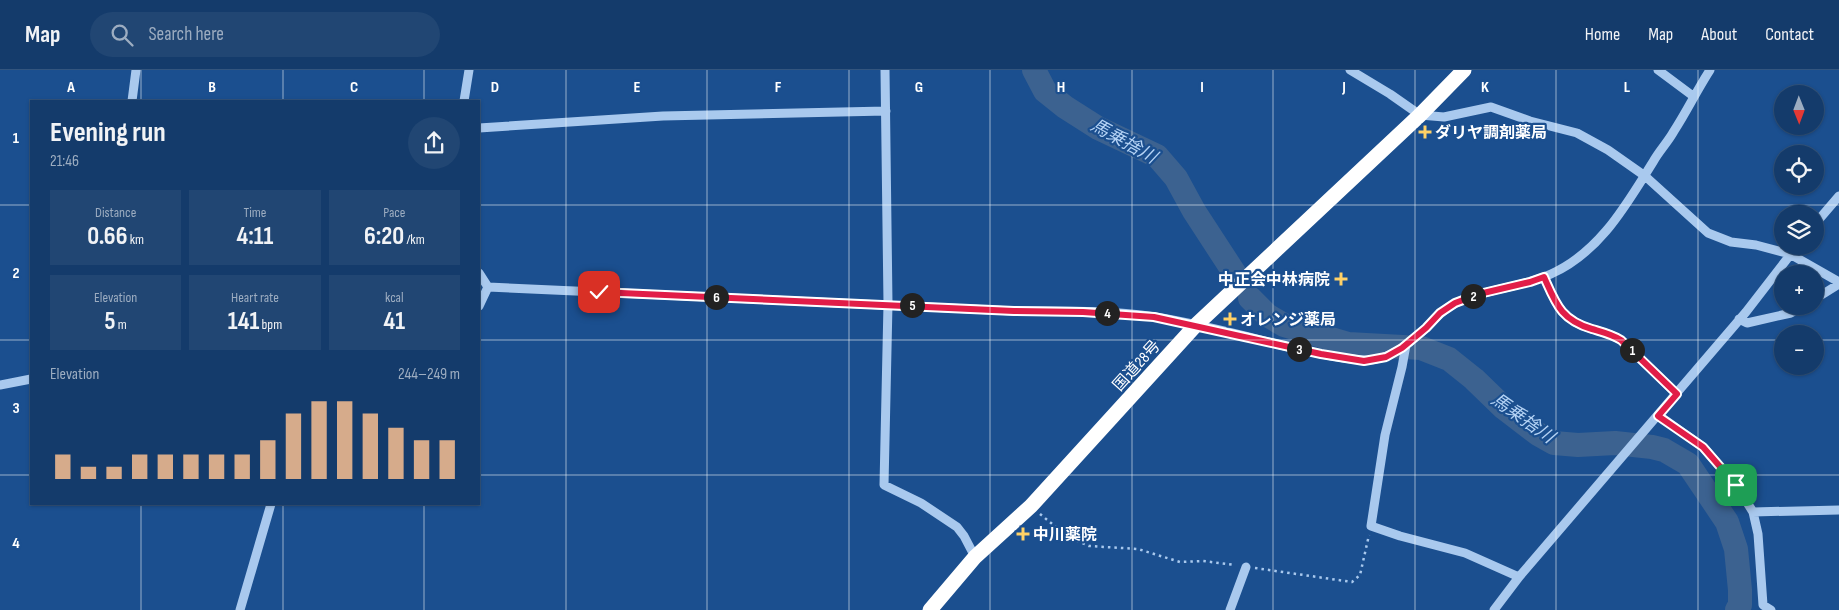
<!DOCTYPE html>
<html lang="en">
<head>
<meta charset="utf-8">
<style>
	body { margin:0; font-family:"Sofia Sans Condensed","Noto Sans JP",sans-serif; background:#214673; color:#f1f3f6; height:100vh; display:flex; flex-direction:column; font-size:19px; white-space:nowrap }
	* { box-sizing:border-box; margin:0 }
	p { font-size:16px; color:#9dadc1 }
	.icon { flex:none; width:28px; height:28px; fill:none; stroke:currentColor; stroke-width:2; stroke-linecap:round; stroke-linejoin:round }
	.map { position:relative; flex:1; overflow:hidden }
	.panel { position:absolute; left:30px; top:30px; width:450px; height:405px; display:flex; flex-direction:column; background:#143b6b; border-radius:0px; box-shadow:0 1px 4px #0004,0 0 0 1px #33557e }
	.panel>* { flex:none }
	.needle { width:32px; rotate:179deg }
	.fabs { position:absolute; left:1774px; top:15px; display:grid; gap:10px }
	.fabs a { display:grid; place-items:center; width:50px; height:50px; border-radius:50%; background:#143b6b; box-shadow:0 1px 4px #0004,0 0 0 1px #33557e; font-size:25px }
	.pin { position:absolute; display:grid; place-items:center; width:42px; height:42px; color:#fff; margin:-21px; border-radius:10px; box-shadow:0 2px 8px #0006 }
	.km { position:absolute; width:25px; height:25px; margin:-12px; border-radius:50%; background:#222; color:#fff; font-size:14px; line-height:25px; text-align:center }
	.round { display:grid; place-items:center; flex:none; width:52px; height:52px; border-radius:26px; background:#214673 }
	.head { display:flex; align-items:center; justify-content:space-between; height:85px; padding:0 20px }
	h1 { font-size:28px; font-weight:700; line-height:38px }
	.figures { display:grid; grid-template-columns:repeat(3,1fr); gap:8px; height:85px; padding:5px 20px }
	.figures div { display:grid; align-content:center; border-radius:0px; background:#214673; text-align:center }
	.figures b { font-size:25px; font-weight:700 }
	.figures small { font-size:14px; font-weight:400 }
	.figures p { font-size:14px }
	.chart { height:140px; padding:10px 20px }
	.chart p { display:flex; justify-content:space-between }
	.chart svg { width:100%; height:90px; margin-top:5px; stroke:#d6ab8b; stroke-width:6 }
	header { display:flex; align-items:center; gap:30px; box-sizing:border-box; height:70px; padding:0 25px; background:#143b6b; border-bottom:1px solid #33557e }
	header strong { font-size:24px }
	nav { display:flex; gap:28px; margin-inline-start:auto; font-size:18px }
	.search { width:350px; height:45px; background:#214673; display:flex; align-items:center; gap:12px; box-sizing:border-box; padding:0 18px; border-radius:28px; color:#9dadc1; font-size:19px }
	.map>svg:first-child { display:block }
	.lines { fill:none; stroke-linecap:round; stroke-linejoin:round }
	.river { stroke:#3c6290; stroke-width:24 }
	.path { stroke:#a9c9ee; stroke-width:2.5; stroke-dasharray:2.5 4; stroke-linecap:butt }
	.minor { stroke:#a9c9ee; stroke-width:9 }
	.highway { stroke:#fff; stroke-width:15 }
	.route-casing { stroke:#fff; stroke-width:10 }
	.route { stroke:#e11d48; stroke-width:6 }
	.grid { fill:none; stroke:#fff; stroke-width:1; stroke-opacity:0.55 }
	.poi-dot { fill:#ffd166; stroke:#1b4f8f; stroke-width:2 }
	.labels { text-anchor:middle; stroke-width:4.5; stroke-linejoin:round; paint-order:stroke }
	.poi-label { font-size:16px; font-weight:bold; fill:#fff; stroke:#1b4f8f; text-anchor:start }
	.street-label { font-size:16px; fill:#fff; stroke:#1b4f8f }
	.water-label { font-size:18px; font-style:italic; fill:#b5d3f5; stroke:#1b4f8f }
	.grid-label { font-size:16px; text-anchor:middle; font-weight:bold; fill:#fff; stroke:#1b4f8f; stroke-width:4.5; stroke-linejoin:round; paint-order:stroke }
</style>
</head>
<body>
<header>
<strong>Map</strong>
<div class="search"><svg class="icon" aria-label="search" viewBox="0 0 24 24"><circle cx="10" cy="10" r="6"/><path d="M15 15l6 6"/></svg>Search here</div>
<nav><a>Home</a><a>Map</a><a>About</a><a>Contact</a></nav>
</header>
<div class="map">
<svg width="1839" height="540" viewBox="0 0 1839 540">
	<rect width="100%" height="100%" fill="#1b4f8f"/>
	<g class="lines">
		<path class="river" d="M 1034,0 L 1045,21 L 1065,37 L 1098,58 L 1157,86 L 1176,108 L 1194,141 L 1235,204
			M 1250,228 L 1267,245 L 1284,255 L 1348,274 L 1421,278 L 1449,289 L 1474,309 L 1504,338 L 1538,364 L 1554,373 L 1578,375 L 1615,373 L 1652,377 L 1664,380 L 1688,394 L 1727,452 L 1736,479 L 1740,520 L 1740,535 L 1737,540"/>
		<path class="path" d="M 1040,444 L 1068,467 L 1089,476 L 1138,479 L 1180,492 L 1203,491 L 1235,495
			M 1255,498 L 1352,512 L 1360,505 L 1369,465"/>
		<path class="minor" d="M 885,0 L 888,234 L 884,415 L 921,433 L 957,457 L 964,466 L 975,487
			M 1350,0 L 1390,24 L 1420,45 L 1444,47 L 1491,37 L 1530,51 L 1577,63 L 1608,80 L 1645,106 L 1708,163 L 1731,172 L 1756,175 L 1790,184 L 1839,212
			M 1658,0 L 1693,26
			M 132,31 L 136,0
			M 464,31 L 469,0
			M 479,58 L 663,46 L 886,41
			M 1815,154 L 1839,126
			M 479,203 L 488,217
			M 1544,207 C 1556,234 1561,250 1592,259 C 1602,262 1611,264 1621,270 L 1677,324
			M 488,217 L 1014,241 C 1060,241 1109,240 1155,247 C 1201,254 1248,267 1293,278 C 1316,283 1340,289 1363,290 C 1388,292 1410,273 1427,257 C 1436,248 1444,238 1456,233 C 1486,218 1521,218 1551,204 C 1600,182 1626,135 1653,92 C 1659,81 1668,72 1674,61 C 1687,41 1697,20 1710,0
			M 1815,229 L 1839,214
			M 479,236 L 488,217
			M 1739,249 L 1747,253 L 1791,243 L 1802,236
			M 1406,275 L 1402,297 L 1385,365 L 1371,456 L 1400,466 L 1465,483 L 1519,507
			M 0,315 L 31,309
			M 1658,345 L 1703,377 L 1736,415 L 1753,442 L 1758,464 L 1763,535 L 1771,540
			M 1753,442 L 1839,440
			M 240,540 L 271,434
			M 1230,540 L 1246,497
			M 1494,540 L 1519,507 L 1746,242 L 1797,176"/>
		<path class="highway" d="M 930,540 L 975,487 L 1031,436 L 1196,255 L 1420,45 L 1464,0"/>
	</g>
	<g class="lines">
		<defs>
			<path id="route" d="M 599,222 L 1014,241 L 1083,242 L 1154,247 L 1321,284 L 1364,291 L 1386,287 L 1402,278 L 1426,258 L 1440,243 L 1455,233 L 1479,224 L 1530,212 L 1544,207 C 1556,234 1561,250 1592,259 C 1602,262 1611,264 1621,270 L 1677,324 L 1658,346 L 1703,377 L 1736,415"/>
		</defs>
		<use href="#route" class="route-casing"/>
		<use href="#route" class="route"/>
	</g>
	<path class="grid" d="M 141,0 L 141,31M 283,0 L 283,31M 424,0 L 424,31M 566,0 L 566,540M 707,0 L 707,540M 849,0 L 849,540M 990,0 L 990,540M 1132,0 L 1132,540M 1273,0 L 1273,540M 1415,0 L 1415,540M 1556,0 L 1556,540M 1698,0 L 1698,540M 0,135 L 31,135M 479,135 L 1839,135M 0,270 L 31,270M 479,270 L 1782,270M 1815,270 L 1839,270M 0,405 L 31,405M 479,405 L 1839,405M 141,434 L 141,540M 283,434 L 283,540M 424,434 L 424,540"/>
	<g class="poi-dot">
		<path d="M1422.5 54.5h5v5h5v5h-5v5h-5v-5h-5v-5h5z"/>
		<path d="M1338.5 201.5h5v5h5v5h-5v5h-5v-5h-5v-5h5z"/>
		<path d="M1227.5 241.5h5v5h5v5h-5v5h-5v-5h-5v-5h5z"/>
		<path d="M1020.5 456.5h5v5h5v5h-5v5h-5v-5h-5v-5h5z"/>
	</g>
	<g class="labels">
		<g class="poi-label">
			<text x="1435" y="68">ダリヤ調剤薬局</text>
			<text x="1330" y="215" text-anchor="end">中正会中林病院</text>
			<text x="1240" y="255">オレンジ薬局</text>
			<text x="1033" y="470">中川薬院</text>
		</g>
		<g class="street-label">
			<text transform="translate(1136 295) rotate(-48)" y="6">国道28号</text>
		</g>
		<g class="water-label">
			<text transform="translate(1124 71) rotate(29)" y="6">馬乗捨川</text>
			<text transform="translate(1523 348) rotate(35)" y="6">馬乗捨川</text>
		</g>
	</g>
	<g class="grid-label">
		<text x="71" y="22">A</text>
		<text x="212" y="22">B</text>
		<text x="354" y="22">C</text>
		<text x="495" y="22">D</text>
		<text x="637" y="22">E</text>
		<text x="778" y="22">F</text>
		<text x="919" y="22">G</text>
		<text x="1061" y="22">H</text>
		<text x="1202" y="22">I</text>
		<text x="1344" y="22">J</text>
		<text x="1485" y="22">K</text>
		<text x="1627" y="22">L</text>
		<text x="16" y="73">1</text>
		<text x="16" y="208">2</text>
		<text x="16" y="343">3</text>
		<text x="16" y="478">4</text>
	</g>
</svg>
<div class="fabs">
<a><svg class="needle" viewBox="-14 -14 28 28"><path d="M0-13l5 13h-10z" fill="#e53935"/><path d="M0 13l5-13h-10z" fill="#9dadc1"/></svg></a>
<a><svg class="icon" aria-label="locate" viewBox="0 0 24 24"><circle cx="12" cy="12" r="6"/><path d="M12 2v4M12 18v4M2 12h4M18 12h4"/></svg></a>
<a><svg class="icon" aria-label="layers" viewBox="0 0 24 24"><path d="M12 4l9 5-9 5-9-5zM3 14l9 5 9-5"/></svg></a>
<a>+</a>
<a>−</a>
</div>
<div class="pin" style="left:1736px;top:415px;background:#1e9e55"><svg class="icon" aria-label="arrive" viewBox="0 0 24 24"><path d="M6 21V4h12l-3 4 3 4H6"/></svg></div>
<div class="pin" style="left:599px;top:222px;background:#d93025"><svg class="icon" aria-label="check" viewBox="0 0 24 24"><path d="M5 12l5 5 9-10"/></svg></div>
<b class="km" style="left:1632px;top:280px">1</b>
<b class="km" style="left:1473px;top:226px">2</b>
<b class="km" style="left:1299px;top:279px">3</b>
<b class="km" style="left:1107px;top:243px">4</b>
<b class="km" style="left:912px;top:235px">5</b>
<b class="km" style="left:716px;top:227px">6</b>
<section class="panel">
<div class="head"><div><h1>Evening run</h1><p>21:46</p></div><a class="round"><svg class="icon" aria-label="share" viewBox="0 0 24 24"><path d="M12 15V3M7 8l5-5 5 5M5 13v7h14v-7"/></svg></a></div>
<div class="figures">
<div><p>Distance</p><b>0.66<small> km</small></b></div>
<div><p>Time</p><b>4:11</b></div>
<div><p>Pace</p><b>6:20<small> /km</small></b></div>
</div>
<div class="figures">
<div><p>Elevation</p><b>5<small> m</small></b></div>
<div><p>Heart rate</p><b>141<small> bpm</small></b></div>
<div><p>kcal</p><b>41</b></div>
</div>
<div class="chart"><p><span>Elevation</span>244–249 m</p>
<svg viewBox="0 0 160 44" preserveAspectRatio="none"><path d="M5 44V32M15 44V38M25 44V38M35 44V32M45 44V32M55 44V32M65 44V32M75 44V32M85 44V25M95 44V12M105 44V6M115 44V6M125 44V12M135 44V19M145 44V25M155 44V25"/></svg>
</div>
</section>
</div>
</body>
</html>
